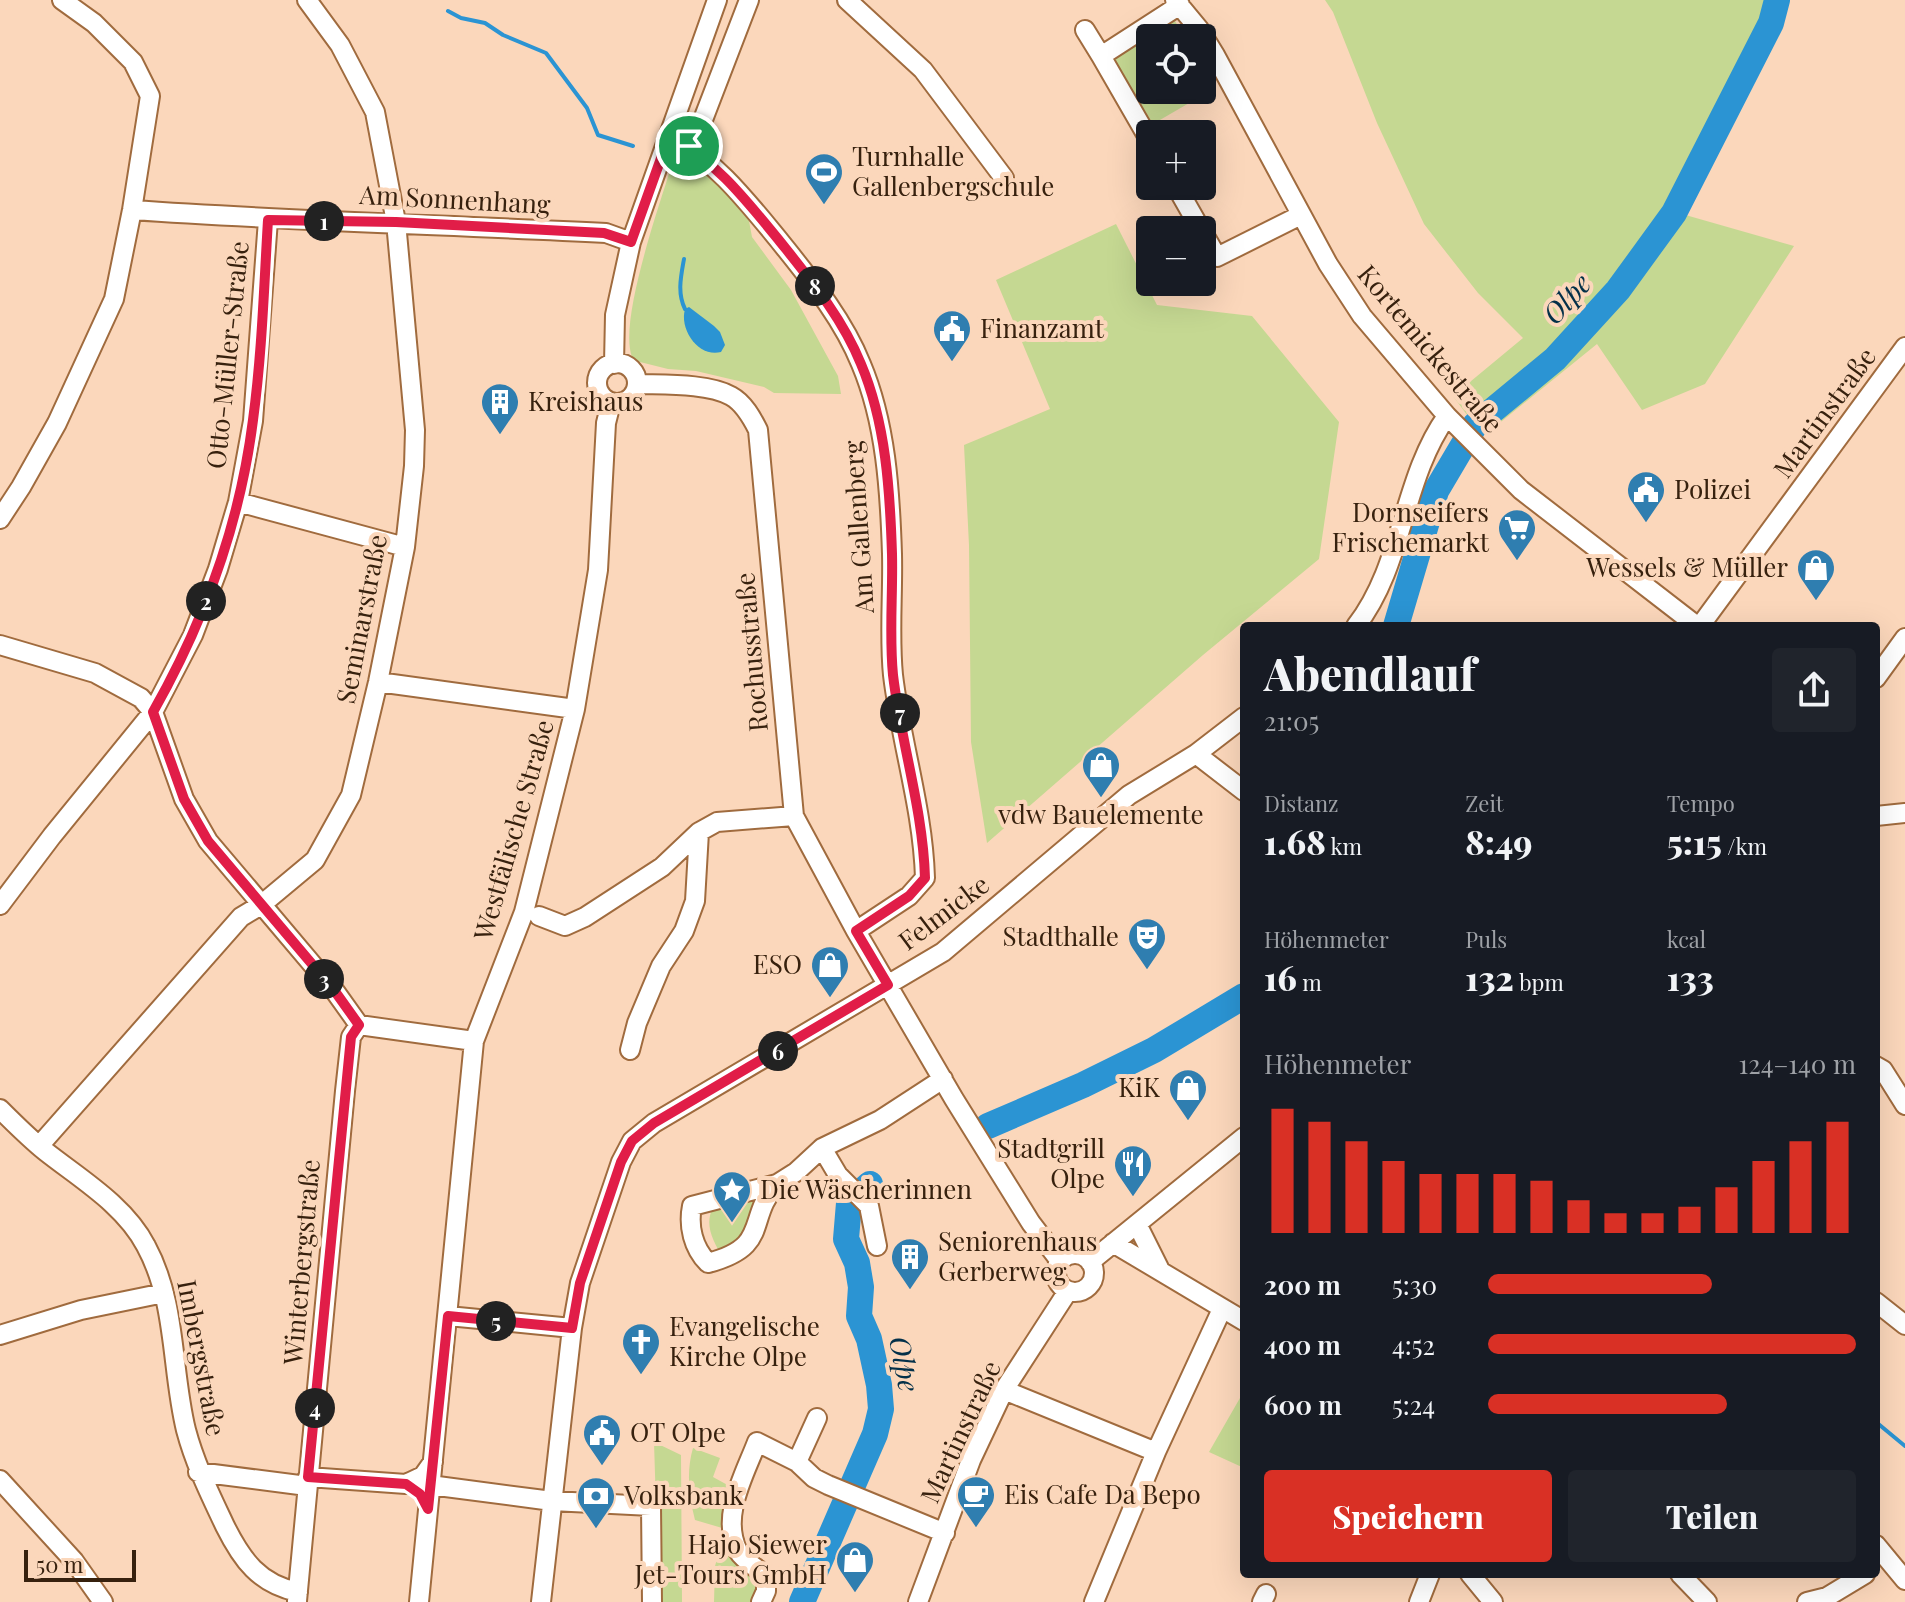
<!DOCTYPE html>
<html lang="de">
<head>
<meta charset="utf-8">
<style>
	body { margin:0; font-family:"Playfair Display",serif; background:#20242c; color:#f1f3f6; height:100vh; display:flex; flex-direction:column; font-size:30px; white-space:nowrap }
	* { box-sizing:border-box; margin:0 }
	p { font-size:26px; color:#9ea1a6 }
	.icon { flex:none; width:44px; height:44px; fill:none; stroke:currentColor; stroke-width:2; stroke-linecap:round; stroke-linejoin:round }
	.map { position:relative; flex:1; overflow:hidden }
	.panel { position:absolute; left:1240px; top:622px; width:640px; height:956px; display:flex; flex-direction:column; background:#171b24; border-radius:8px; box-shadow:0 8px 32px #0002 }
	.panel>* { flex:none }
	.controls { position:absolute; left:1136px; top:24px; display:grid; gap:16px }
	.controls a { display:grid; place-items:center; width:80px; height:80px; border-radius:8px; background:#171b24; box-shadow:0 8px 32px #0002; font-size:40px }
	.scale { position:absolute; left:24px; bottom:20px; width:112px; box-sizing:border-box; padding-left:8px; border:4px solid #37210e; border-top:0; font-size:22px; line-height:28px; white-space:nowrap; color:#37210e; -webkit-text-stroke:6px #fbd7bb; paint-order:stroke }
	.pin { position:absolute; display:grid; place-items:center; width:68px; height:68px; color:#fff; margin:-34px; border:4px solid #fff; border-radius:50%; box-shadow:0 2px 8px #0007 }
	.km { position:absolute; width:40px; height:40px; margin:-20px; border-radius:50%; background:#222; color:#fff; font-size:22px; line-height:40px; text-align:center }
	.round { display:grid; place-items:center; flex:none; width:84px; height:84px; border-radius:8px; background:#20242c }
	.head { display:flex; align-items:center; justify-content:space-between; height:136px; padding:0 24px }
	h1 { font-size:44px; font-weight:800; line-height:60px }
	.figures { display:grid; grid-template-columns:repeat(3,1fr); gap:12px; height:136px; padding:8px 24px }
	.figures div { display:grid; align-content:center }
	.figures b { font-size:34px; font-weight:800 }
	.figures small { font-size:22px; font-weight:400 }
	.figures p { font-size:22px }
	.chart { height:224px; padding:16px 24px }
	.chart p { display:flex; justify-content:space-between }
	.chart svg { width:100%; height:144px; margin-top:8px; stroke:#d93025; stroke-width:6 }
	.button { display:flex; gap:16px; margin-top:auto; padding:16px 24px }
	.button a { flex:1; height:92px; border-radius:8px; background:#d93025; color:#fff; font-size:32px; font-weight:800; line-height:92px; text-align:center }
	.button a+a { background:#20242c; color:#f1f3f6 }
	ul { padding:0 24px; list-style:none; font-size:26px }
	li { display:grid; grid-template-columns:128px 96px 1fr; align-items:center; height:60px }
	li i { height:20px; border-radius:10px; background:#d93025 }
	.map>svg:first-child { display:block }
	.green { fill:#c5d892 }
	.water { fill:#2b94d3 }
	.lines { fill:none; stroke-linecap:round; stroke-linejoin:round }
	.stream { stroke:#2b94d3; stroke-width:4 }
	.river { stroke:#2b94d3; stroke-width:26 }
	.minor-casing { stroke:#a06b3e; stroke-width:22 }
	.minor { stroke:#fff; stroke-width:18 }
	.route-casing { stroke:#fff; stroke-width:16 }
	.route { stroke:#e11d48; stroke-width:10 }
	.labels { text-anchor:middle; stroke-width:8; stroke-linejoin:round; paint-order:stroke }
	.poi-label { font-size:26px; fill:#37210e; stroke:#fbd7bb; text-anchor:start }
	.street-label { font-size:26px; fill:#37210e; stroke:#fbd7bb }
	.water-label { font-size:28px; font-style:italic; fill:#033049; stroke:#fbd7bb }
</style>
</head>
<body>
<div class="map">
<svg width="1905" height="1602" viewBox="0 0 1905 1602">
	<rect width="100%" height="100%" fill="#fbd7bb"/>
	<path class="green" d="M 1325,0 L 1784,0 L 1777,29 L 1682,214 L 1794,246 L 1705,384 L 1642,410 L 1597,344 L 1486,434 L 1476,427 L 1453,396 L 1523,338 L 1478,293 L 1424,224 L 1377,123 L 1333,12 Z
		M 1175,21 L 1185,38 L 1150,38 L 1150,90 L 1202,90 L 1202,67 L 1215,88 L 1153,124 L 1114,59 Z
		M 687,159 L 725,192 L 749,221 L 752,237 L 791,290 L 838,376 L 841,394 L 774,393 L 764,387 L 696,371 L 668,369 L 640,362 L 632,357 C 618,321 661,201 673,161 Z
		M 1116,224 L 1157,305 L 1252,316 L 1339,422 L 1319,559 L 1203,655 L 987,843 L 971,742 L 969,545 L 964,445 L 1050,409 L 996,280 Z
		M 761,1195 L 757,1220 L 722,1256 C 713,1241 704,1224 713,1208 Z
		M 1244,1391 L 1244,1468 L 1209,1452 Z
		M 654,1442 L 681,1455 L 682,1602 L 659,1602 Z
		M 693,1448 L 720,1458 L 713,1477 L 733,1488 L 729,1530 L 695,1520 C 689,1496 686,1472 693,1448 Z
		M 722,1542 L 764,1577 L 758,1602 L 714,1602 L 715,1566 Z"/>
	<path class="water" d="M 689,307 L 714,326 L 720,332 L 725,345 L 721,352 C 699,358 679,330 685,309 Z"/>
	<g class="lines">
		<path class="stream" d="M 448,11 L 461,18 L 485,23 L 503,35 L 546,53 L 587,108 L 598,135 L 633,146
			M 684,259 C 681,276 677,293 685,309
			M 1876,1422 L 1905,1446"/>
		<path class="river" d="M 1396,626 L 1436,491 L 1475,425 L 1555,359 L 1618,290 L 1674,213 L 1771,23 L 1777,0
			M 988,1126 L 1083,1085 L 1154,1050 L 1244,996
			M 802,1602 L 875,1434 L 881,1409 L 879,1385 L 869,1339 L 859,1316 L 861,1287 L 857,1263 L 846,1239 L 849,1203 L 870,1184"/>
		<defs>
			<path id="minor" d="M 847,0 L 923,70 L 1004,178
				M 1175,0 L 1199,29 L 1215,55 L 1328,264 L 1362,316 L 1447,416 L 1521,490 L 1697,626
				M 1085,30 L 1101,56
				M 669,136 C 714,159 746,200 778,239 C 809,278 842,317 861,364 C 886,423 890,491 892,554 C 893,594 889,635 893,675 C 901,743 923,809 925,878 L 909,896 L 856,931
				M 1150,141 L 1101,56 L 1180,5
				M 689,146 L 694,143 L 749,0
				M 1176,186 L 1201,230
				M 132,210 C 290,221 448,225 606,233 L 631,242
				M 1202,231 L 1217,257 L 1301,215
				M597 383a20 20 0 1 1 40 0a20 20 0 1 1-40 0Z
				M 614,364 L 615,315 L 631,242 L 717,0
				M 637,384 C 663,385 708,383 731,396 C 744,403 752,418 758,430 L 794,816 L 856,931 L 954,1099 L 1031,1223 L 1060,1261
				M 238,502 L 405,547
				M 0,519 L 21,487 L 57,423 L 114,299 L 132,210 L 150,96 L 133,62 L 94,23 L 62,0
				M 1356,626 C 1404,564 1402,479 1447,416
				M 1700,626 L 1905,347
				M 0,645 L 95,673 L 141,698 L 153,712 L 184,799 L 208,841 L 334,990 L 359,1025 L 474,1041
				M 1876,678 L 1905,638
				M 378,682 L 575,709
				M 1196,754 L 1244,791
				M 1876,816 L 1905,813
				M 0,905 L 52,836 L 153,712 L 193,635 L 218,569 L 238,502 L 253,421 L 268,220
				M 539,916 L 565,926 L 585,917 L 662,867 L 699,832 L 717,822 L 794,816
				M 630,1050 L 637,1023 L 661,966 L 684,931 L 695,901 L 699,832
				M 1876,1066 L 1883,1070 L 1905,1105
				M 0,1109 C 14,1123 29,1138 45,1151 C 79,1178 125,1205 146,1246 C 177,1303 171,1369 186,1430 C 195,1464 210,1494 225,1526 C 242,1560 259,1584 298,1592
				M 39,1146 L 241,917 L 261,905 L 315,860 L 351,795 L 378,682 L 405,547 L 414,466 L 415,430 L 396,222 L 375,112 L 340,45 L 307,0
				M 822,1148 L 838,1175 L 869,1206 L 877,1246
				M 777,1184 C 745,1219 772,1246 708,1263 C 693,1248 688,1226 692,1206 L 777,1184 L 796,1172 L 822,1148 L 880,1120 L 943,1079
				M 1137,1224 L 1159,1268
				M 1113,1243 L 1244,1321
				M1056 1273a19 19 0 1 1 38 0a19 19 0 1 1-38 0Z
				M 1090,1262 L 1244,1137
				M 1876,1302 L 1905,1325
				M 448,1316 L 572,1328
				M 0,1335 L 81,1310 L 164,1293
				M 1004,1390 L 1156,1452
				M 797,1462 L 814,1478 L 828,1485 L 945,1533
				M 198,1472 L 307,1486
				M 308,1477 L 406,1484 L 423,1476 L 433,1462
				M 0,1480 L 74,1561 L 103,1602
				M 430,1485 L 552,1501 L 651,1506 L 652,1602
				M 1876,1545 L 1905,1580
				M 1470,1574 L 1493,1602
				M 1680,1574 L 1707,1602
				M 297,1601 L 345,1091 L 351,1037 L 359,1025
				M 419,1602 L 474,1041 L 524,912 L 575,709 L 598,570 L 606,423 L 611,403
				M 541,1602 L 572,1328 L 580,1283 L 621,1162 L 632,1141 L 654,1123 L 943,952 L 1129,795 L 1196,754 L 1244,717
				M 761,1602 L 766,1591 L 766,1576 C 758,1569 743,1560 738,1551 C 720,1516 745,1474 757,1442 L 797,1462 L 817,1418
				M 918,1602 L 971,1460 L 1004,1390 L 1068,1291
				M 1094,1602 L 1156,1452 L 1222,1309
				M 1262,1602 L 1266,1594
				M 1419,1602 L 1430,1574
				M 1807,1602 L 1827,1597 L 1865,1574"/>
		</defs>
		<use href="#minor" class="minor-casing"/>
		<use href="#minor" class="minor"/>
	</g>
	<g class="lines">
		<defs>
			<path id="route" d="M 669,136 C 714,159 746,200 778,239 C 809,278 842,317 861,364 C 886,423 890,491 892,554 C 893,594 889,635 893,675 C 901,743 923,809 925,878 L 909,896 L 856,931 L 888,985 L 654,1123 L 632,1141 L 621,1162 L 580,1283 L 572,1328 L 448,1316 L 428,1509 L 420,1494 L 406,1484 L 308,1477 L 351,1037 L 359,1025 L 334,990 L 208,841 L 184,799 L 153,712 C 204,622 240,523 253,420 C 262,354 264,286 268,220 L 396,222 L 604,233 L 631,242 Z"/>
		</defs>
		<use href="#route" class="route-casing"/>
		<use href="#route" class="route"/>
	</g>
	<defs>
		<symbol id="stadium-pin" viewBox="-11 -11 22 30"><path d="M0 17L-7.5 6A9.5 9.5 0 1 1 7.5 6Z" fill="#2f7eb0" stroke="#fbd7bb"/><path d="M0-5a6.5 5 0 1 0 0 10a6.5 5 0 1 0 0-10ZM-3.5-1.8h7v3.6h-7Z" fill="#fff"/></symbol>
		<symbol id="civic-pin" viewBox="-11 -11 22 30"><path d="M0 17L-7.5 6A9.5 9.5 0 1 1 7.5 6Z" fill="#2f7eb0" stroke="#fbd7bb"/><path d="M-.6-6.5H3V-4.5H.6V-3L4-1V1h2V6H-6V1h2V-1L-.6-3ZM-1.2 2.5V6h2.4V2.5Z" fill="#fff"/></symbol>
		<symbol id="building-pin" viewBox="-11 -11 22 30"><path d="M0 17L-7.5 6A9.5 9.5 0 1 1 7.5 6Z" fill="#2f7eb0" stroke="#fbd7bb"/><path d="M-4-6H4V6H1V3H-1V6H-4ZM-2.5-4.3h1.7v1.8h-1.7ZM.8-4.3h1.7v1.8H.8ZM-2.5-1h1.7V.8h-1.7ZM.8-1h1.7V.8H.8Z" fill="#fff"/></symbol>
		<symbol id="supermarket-pin" viewBox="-11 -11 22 30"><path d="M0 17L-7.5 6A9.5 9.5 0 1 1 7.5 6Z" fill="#2f7eb0" stroke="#fbd7bb"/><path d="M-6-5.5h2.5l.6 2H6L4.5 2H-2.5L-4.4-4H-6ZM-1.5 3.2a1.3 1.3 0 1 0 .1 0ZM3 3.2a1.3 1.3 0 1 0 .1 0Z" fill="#fff"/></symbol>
		<symbol id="shop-pin" viewBox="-11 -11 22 30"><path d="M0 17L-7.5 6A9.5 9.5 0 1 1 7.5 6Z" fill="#2f7eb0" stroke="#fbd7bb"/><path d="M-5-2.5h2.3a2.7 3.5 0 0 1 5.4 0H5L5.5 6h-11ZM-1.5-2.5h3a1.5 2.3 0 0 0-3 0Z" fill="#fff"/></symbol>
		<symbol id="theatre-pin" viewBox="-11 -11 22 30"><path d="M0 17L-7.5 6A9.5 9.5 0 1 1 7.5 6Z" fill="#2f7eb0" stroke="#fbd7bb"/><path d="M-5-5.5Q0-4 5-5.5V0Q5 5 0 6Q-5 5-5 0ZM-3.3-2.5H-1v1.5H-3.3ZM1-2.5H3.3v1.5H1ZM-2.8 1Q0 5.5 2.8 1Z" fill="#fff"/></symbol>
		<symbol id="restaurant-pin" viewBox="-11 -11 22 30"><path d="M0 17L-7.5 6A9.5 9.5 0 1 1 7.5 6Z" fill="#2f7eb0" stroke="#fbd7bb"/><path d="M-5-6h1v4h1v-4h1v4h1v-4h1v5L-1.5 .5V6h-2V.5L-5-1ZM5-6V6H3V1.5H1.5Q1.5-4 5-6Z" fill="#fff"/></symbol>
		<symbol id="sight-pin" viewBox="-11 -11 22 30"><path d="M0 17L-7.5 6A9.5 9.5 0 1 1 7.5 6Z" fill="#2f7eb0" stroke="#fbd7bb"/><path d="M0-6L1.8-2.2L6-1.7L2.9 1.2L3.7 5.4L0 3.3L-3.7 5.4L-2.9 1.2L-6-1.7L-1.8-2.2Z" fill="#fff"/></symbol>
		<symbol id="church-pin" viewBox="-11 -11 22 30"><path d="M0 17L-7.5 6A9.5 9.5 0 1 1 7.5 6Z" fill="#2f7eb0" stroke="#fbd7bb"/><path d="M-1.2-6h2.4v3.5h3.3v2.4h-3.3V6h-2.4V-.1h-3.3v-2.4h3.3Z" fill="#fff"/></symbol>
		<symbol id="cafe-pin" viewBox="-11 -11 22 30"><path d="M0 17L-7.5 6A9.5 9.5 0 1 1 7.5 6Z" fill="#2f7eb0" stroke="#fbd7bb"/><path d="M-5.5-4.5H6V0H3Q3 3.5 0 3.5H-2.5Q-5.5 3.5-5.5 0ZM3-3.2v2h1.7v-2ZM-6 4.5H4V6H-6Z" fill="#fff"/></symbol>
		<symbol id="bank-pin" viewBox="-11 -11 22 30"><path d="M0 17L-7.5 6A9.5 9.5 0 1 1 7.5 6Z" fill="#2f7eb0" stroke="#fbd7bb"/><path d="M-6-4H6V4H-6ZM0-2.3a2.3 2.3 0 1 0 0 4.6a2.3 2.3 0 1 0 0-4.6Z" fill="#fff"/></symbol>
	</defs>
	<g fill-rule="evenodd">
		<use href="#stadium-pin" x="802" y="150" width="44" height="60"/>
		<use href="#civic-pin" x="930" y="307" width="44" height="60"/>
		<use href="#building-pin" x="478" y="380" width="44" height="60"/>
		<use href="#civic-pin" x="1624" y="468" width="44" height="60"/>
		<use href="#supermarket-pin" x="1495" y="506" width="44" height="60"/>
		<use href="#shop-pin" x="1794" y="546" width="44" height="60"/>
		<use href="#shop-pin" x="1079" y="743" width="44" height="60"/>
		<use href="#theatre-pin" x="1125" y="915" width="44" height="60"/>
		<use href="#shop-pin" x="808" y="943" width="44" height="60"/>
		<use href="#shop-pin" x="1166" y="1066" width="44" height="60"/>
		<use href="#restaurant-pin" x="1111" y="1142" width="44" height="60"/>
		<use href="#sight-pin" x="710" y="1168" width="44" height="60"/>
		<use href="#building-pin" x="888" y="1235" width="44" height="60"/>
		<use href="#church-pin" x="619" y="1320" width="44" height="60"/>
		<use href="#civic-pin" x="580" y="1411" width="44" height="60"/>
		<use href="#cafe-pin" x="954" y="1473" width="44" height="60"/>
		<use href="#bank-pin" x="574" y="1474" width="44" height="60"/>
		<use href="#shop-pin" x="833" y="1538" width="44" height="60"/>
	</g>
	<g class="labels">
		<g class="poi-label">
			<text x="852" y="166">Turnhalle<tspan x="852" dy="30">Gallenbergschule</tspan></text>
			<text x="980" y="338">Finanzamt</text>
			<text x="528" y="411">Kreishaus</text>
			<text x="1674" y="499">Polizei</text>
			<text x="1489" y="522" text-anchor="end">Dornseifers<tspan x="1489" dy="30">Frischemarkt</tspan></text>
			<text x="1788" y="577" text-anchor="end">Wessels &amp; Müller</text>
			<text x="1101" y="824" text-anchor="middle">vdw Bauelemente</text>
			<text x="1119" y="946" text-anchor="end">Stadthalle</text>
			<text x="802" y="974" text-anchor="end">ESO</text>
			<text x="1160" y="1097" text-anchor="end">KiK</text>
			<text x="1105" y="1158" text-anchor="end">Stadtgrill<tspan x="1105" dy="30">Olpe</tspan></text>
			<text x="760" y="1199">Die Wäscherinnen</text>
			<text x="938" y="1251">Seniorenhaus<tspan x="938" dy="30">Gerberweg</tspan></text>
			<text x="669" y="1336">Evangelische<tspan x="669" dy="30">Kirche Olpe</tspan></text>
			<text x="630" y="1442">OT Olpe</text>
			<text x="1004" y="1504">Eis Cafe Da Bepo</text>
			<text x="624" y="1505">Volksbank</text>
			<text x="827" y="1554" text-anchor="end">Hajo Siewer<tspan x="827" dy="30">Jet-Tours GmbH</tspan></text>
		</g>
		<g class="street-label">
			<text transform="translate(455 200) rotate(3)" y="9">Am Sonnenhang</text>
			<text transform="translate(1430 349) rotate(50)" y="9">Kortemickestraße</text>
			<text transform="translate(228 355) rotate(-84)" y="9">Otto-Müller-Straße</text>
			<text transform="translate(1825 413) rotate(-54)" y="9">Martinstraße</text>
			<text transform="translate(859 527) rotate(-94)" y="9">Am Gallenberg</text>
			<text transform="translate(362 619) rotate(-79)" y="9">Seminarstraße</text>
			<text transform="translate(752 652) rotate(-95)" y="9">Rochusstraße</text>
			<text transform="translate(514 830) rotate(-74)" y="9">Westfälische Straße</text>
			<text transform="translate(944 913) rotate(-37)" y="9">Felmicke</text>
			<text transform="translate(302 1262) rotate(-85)" y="9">Winterbergstraße</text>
			<text transform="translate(201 1358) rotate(79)" y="9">Imbergstraße</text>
			<text transform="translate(961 1432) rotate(-65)" y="9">Martinstraße</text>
		</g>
		<g class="water-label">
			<text transform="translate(1567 299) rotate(-48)" y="10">Olpe</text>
			<text transform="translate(904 1364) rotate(79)" y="10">Olpe</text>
		</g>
	</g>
</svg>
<div class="controls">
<a><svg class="icon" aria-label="locate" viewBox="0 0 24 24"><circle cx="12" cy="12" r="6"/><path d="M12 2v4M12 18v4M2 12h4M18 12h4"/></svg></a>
<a>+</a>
<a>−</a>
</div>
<div class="scale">50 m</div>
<div class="pin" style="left:689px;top:146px;background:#1e9e55"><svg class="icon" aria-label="arrive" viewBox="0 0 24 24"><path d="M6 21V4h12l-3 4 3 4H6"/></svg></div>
<b class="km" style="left:324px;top:221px">1</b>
<b class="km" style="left:206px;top:601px">2</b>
<b class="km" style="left:324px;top:979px">3</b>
<b class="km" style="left:315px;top:1408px">4</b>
<b class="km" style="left:496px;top:1321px">5</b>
<b class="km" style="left:778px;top:1051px">6</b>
<b class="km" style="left:900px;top:713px">7</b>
<b class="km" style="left:815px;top:286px">8</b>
<section class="panel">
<div class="head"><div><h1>Abendlauf</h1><p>21:05</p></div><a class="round"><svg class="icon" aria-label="share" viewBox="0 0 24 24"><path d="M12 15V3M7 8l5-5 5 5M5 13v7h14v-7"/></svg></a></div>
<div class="figures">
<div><p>Distanz</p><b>1.68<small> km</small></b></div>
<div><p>Zeit</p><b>8:49</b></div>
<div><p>Tempo</p><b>5:15<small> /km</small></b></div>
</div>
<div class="figures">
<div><p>Höhenmeter</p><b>16<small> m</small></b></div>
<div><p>Puls</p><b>132<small> bpm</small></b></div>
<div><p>kcal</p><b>133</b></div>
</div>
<div class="chart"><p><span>Höhenmeter</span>124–140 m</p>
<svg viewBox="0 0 160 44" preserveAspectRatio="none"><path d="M5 44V6M15 44V10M25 44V16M35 44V22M45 44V26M55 44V26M65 44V26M75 44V28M85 44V34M95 44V38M105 44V38M115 44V36M125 44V30M135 44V22M145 44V16M155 44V10"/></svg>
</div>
<ul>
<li><b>200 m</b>5:30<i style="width:61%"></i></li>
<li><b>400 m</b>4:52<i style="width:100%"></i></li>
<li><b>600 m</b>5:24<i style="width:65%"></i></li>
</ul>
<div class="button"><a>Speichern</a><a>Teilen</a></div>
</section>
</div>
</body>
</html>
